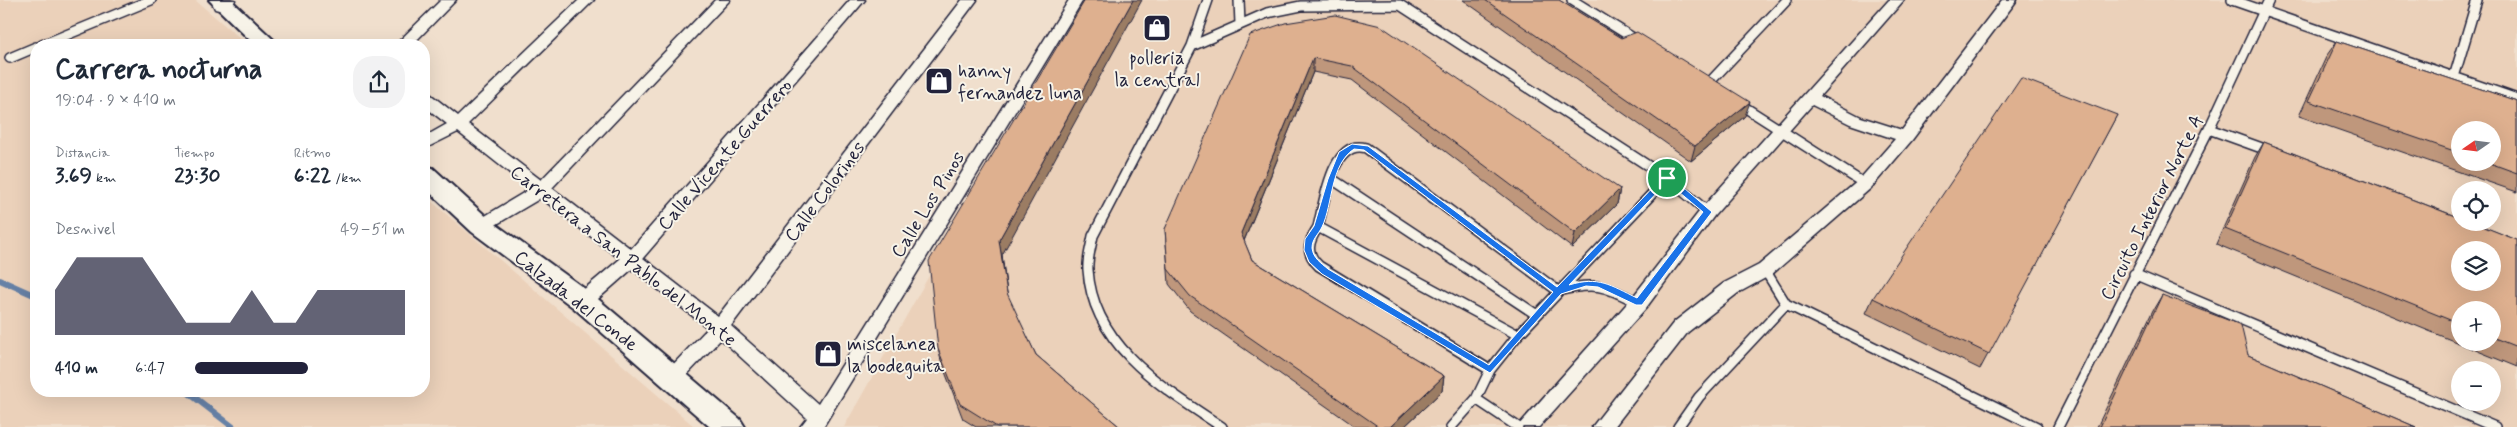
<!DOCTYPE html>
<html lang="es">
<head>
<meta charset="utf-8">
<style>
	body { margin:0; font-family:Mynerve,sans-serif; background:#f2f2f3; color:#1f2937; height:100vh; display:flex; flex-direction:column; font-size:19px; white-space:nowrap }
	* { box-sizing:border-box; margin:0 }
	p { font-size:16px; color:#747a83 }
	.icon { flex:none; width:28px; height:28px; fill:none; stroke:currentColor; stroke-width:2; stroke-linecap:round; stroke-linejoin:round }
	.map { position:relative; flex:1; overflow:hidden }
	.details { position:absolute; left:30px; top:39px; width:400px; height:358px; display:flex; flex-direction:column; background:#fff; border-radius:20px; box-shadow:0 5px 20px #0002 }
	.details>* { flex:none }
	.needle { width:32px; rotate:256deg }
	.buttons { position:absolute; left:2451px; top:121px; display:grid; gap:10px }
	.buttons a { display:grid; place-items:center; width:50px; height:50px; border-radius:50%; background:#fff; box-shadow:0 5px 20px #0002; font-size:25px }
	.pin { position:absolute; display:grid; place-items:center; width:42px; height:42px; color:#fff; margin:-21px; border:2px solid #fff; border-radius:50%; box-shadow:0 1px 5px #0007 }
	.round { display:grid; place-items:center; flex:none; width:52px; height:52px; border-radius:20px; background:#f2f2f3 }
	.head { display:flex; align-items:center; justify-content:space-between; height:85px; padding:0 25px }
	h1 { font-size:28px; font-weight:700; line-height:38px }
	.stats { display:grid; grid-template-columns:repeat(3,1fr); gap:8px; height:85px; padding:5px 25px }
	.stats div { display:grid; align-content:center }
	.stats b { font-size:21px; font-weight:700 }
	.stats small { font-size:14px; font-weight:400 }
	.stats p { font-size:14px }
	.chart { height:140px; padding:10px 25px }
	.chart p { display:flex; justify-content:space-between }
	.chart svg { width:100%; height:90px; margin-top:5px; fill:#22223b; opacity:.7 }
	ul { padding:0 25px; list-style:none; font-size:16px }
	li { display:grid; grid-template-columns:80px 60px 1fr; align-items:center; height:38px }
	li i { height:12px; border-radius:6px; background:#22223b }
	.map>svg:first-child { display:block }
	.built { fill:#ebd1ba; fill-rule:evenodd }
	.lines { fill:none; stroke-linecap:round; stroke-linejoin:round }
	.stream { stroke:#6681a6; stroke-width:6 }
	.lane-casing { stroke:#22223b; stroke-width:12 }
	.street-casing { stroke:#22223b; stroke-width:3 }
	.secondary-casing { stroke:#22223b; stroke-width:4 }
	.primary-casing { stroke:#22223b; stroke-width:3 }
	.lane { stroke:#f7f3e8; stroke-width:9 }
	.street { fill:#f7f3e8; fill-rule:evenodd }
	.secondary { fill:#f7f3e8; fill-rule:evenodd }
	.primary { fill:#f7f3e8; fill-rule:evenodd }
	.wall { fill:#bf977b; stroke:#22223b; fill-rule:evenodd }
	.shaded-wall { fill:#9b7b64; stroke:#22223b }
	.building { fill:#deb08f; stroke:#22223b; fill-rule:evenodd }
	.route { fill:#1a73e8; stroke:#fff; fill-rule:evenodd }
	.labels { text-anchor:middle; stroke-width:4; stroke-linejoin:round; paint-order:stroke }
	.poi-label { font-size:19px; fill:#22223b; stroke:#f7f3e8; text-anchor:start }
	.street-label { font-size:19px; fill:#22223b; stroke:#f7f3e8 }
</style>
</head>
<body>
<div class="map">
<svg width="2517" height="427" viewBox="0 0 2517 427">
	<rect width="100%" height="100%" fill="#f0dfcd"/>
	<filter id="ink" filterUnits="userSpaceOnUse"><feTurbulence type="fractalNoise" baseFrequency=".02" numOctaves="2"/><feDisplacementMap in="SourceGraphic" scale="10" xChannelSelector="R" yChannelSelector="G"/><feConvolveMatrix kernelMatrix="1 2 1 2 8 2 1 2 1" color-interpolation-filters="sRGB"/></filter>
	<g filter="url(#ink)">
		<path class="built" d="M 0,0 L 195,0 L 248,45 L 36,45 L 36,390 L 424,390 L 424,195 L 695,427 L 0,427 Z
			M 1084,0 L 2517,0 L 2517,427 L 844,427 ZM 2460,130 L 2492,130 L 2492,162 L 2460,162 ZM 2460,190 L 2492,190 L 2492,222 L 2460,222 ZM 2460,250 L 2492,250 L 2492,282 L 2460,282 ZM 2460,310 L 2492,310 L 2492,342 L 2460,342 ZM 2460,370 L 2492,370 L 2492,402 L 2460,402 Z"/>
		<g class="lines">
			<path class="stream" d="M 0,280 L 36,296
				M 185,390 L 233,427"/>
			<defs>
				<path id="lane" d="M 1208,0 L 1192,46 L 1093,236 C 1091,247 1087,259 1088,270 C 1093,347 1165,389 1222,427
					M 1239,0 L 1240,24
					M 1572,0 L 1638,41
					M 2232,0 L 2517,99
					M 42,45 L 151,0
					M 1192,46 L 1267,13 L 1301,6 L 1400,5 L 1667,178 L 1708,212
					M 10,58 L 36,47
					M 2454,77 L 2477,0
					M 1708,84 L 1787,0
					M 1738,103 L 1865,184
					M 2209,129 L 2270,151
					M 1332,179 L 1537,315
					M 1318,227 C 1308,242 1305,253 1319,266 L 1490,370
					M 1765,270 L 1786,304 L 2037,427
					M 2134,274 L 2495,427
					M 1518,335 L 1318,227 C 1324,204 1332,138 1366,148 L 1558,291 C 1597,281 1604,286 1639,303
					M 1476,399 L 1518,427
					M 1451,427 L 1476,399 L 1490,370 L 1518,335 L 1667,178
					M 1678,427 L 1699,397 L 1786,304
					M 2058,427 L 2209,129 L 2269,0"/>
				<path id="street" d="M 441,0 L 456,0 L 412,45 L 395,45 Z
					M 579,0 L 594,0 L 468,124 L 541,180 L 715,0 L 730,0 L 552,188 L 631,249 L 850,0 L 865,0 L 643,258 L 718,316 L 962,0 L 977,0 L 731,326 L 818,404 L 1069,0 L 1083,0 L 823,427 L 800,427 L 807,418 L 721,339 L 680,382 L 673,385 L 666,382 L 663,377 L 666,372 L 708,328 L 632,269 L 590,306 L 583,308 L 576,306 L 574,301 L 576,296 L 620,259 L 541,198 L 487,230 L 481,232 L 475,230 L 472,226 L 475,222 L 530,189 L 458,132 L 424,149 L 424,137 L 447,124 L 424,106 L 424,93 L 430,94 L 458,116 Z
					M 1889,0 L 1904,0 L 1820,96 L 1861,117 L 1902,130 L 2002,0 L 2017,0 L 1912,140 L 1871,188 L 1771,275 L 1738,293 L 1688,332 L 1614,427 L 1592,427 L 1674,322 L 1724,283 L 1759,265 L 1859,180 L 1895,139 L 1850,124 L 1812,105 L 1714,216 L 1646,308 L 1539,427 L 1517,427 L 1632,298 L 1702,208 Z"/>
				<path id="secondary" d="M 209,0 L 231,0 L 279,45 L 255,45 Z
					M 424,166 L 433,168 L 490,220 L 592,294 L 740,419 L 745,427 L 710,427 L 574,308 L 472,232 L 424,187 Z"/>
				<path id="primary" d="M 211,0 L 235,0 L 231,9 L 223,11 L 215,9 Z"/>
			</defs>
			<use href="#lane" class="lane-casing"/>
			<use href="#street" class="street-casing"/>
			<use href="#secondary" class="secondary-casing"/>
			<use href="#primary" class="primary-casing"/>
			<use href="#lane" class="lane"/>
			<use href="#street" class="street"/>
			<use href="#secondary" class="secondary"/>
			<use href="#primary" class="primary"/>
		</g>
		<path class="wall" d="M 1463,0 L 1559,0 L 1745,116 L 1691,161 Z
			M 1285,23 L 1620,189 L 1617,204 L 1572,248 L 1352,80 L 1313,72 L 1244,241 L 1252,260 L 1444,376 L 1442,391 L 1404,427 L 1356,427 L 1190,311 L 1169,284 L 1165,229 Z
			M 2337,41 L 2517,101 L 2517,192 L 2299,116 L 2327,55 ZM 2460,130 L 2492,162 L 2460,162 Z
			M 2117,115 L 1980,369 L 1866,313 L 1873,298 Z
			M 2264,142 L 2517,240 L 2517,367 L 2216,244 L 2255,157 ZM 2460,310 L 2492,310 L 2492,342 L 2460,342 Z
			M 1002,255 L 1007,295 L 1036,355 L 1120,427 L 976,427 L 963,419 L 942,364 L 938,349 Z
			M 2162,295 L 2248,355 L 2416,427 L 2097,427 L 2153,310 Z"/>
		<path class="shaded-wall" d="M 1133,0 L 1142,0 L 1002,255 L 1009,308 L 999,240 Z
			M 1313,58 L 1313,72 L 1241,248 L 1241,233 Z
			M 1750,102 L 1745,116 L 1691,161 L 1695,146 Z
			M 1620,189 L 1617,204 L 1572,248 L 1575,233 Z
			M 1444,376 L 1442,391 L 1404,427 L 1390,427 Z"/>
		<path class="building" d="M 1085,0 L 1133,0 L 999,240 L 1007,293 L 1036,355 L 1120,427 L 997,427 L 960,404 L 938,349 L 929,261 Z
			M 1485,0 L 1559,0 L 1621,38 L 1637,32 L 1750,102 L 1695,146 Z
			M 1335,15 L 1381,26 L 1620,189 L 1575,233 L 1352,66 L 1313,58 L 1241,233 L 1252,260 L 1444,376 L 1390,427 L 1379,427 L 1190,296 L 1168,269 L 1165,229 L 1250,35 L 1285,23 Z
			M 2337,41 L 2517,101 L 2517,173 L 2487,162 L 2492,162 L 2492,130 L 2460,130 L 2460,153 L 2309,101 Z
			M 2021,78 L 2117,115 L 1989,354 L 1873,298 Z
			M 2264,142 L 2460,218 L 2460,222 L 2472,222 L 2517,240 L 2517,347 L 2492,337 L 2492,310 L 2460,310 L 2460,324 L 2225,229 ZM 2460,250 L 2492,250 L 2492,282 L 2460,282 Z
			M 2162,295 L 2241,325 L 2248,355 L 2416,427 L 2100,427 Z"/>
	</g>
	<path class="route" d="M 1352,144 L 1368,146 L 1557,287 L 1664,176 L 1670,176 L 1712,212 L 1642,305 L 1636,305 L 1598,287 L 1586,286 L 1561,294 L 1490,373 L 1322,274 L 1309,262 L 1304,250 L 1305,239 L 1314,226 L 1328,179 L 1339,152 ZM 1354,149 L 1364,150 L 1553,292 L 1489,365 L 1328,269 C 1321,263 1313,258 1312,248 C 1312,239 1318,235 1322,227 C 1333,204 1330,165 1354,149 ZM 1667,182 L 1703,212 L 1637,298 C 1610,285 1599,276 1569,285 Z"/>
	<defs>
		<symbol id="shop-square" viewBox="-11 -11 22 22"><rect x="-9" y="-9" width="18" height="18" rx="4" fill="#22223b" stroke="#f7f3e8"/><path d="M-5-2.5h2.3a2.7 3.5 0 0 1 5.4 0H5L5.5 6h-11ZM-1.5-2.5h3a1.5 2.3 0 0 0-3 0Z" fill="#fff"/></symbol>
	</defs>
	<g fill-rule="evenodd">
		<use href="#shop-square" x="1141" y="12" width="32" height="32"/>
		<use href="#shop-square" x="923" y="65" width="32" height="32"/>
		<use href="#shop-square" x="812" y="338" width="32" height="32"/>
	</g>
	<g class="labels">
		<g class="poi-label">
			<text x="1157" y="64" text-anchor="middle">polleria<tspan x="1157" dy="22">la central</tspan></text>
			<text x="958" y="77">hanny<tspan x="958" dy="22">fernandez luna</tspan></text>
			<text x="847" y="350">miscelanea<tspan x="847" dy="22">la bodeguita</tspan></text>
		</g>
		<g class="street-label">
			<text transform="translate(724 154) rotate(-49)" y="7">Calle Vicente Guerrero</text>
			<text transform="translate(824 191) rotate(-53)" y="7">Calle Colorines</text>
			<text transform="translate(927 204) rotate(-58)" y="7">Calle Los Pinos</text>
			<text transform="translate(2151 207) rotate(-63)" y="7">Circuito Interior Norte A</text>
			<text transform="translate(624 255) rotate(38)" y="7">Carretera a San Pablo del Monte</text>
			<text transform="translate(577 300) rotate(38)" y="7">Calzada del Conde</text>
		</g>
	</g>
</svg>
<div class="buttons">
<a><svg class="needle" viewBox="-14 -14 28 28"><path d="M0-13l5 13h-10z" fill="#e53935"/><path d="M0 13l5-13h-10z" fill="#747a83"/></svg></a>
<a><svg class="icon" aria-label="locate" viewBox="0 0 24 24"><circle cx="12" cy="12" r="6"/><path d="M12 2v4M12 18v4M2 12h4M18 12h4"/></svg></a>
<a><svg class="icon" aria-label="layers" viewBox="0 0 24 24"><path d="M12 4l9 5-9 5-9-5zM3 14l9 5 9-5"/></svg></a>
<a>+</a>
<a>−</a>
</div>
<div class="pin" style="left:1667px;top:178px;background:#1e9e55"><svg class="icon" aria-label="arrive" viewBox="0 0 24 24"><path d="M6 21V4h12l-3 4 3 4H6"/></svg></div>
<section class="details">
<div class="head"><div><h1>Carrera nocturna</h1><p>19:04 · 9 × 410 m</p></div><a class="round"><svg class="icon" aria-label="share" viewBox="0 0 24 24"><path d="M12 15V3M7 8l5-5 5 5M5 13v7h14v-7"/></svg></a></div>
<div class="stats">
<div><p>Distancia</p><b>3.69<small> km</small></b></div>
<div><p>Tiempo</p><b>23:30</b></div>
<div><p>Ritmo</p><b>6:22<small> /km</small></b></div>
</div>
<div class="chart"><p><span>Desnivel</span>49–51 m</p>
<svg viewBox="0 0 160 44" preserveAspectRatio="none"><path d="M0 44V22L10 6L20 6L30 6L40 6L50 22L60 38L70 38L80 38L90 22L100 38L110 38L120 22L130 22L140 22L150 22L160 22V44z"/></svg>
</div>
<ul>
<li><b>410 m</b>6:47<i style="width:54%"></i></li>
</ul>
</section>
</div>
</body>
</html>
